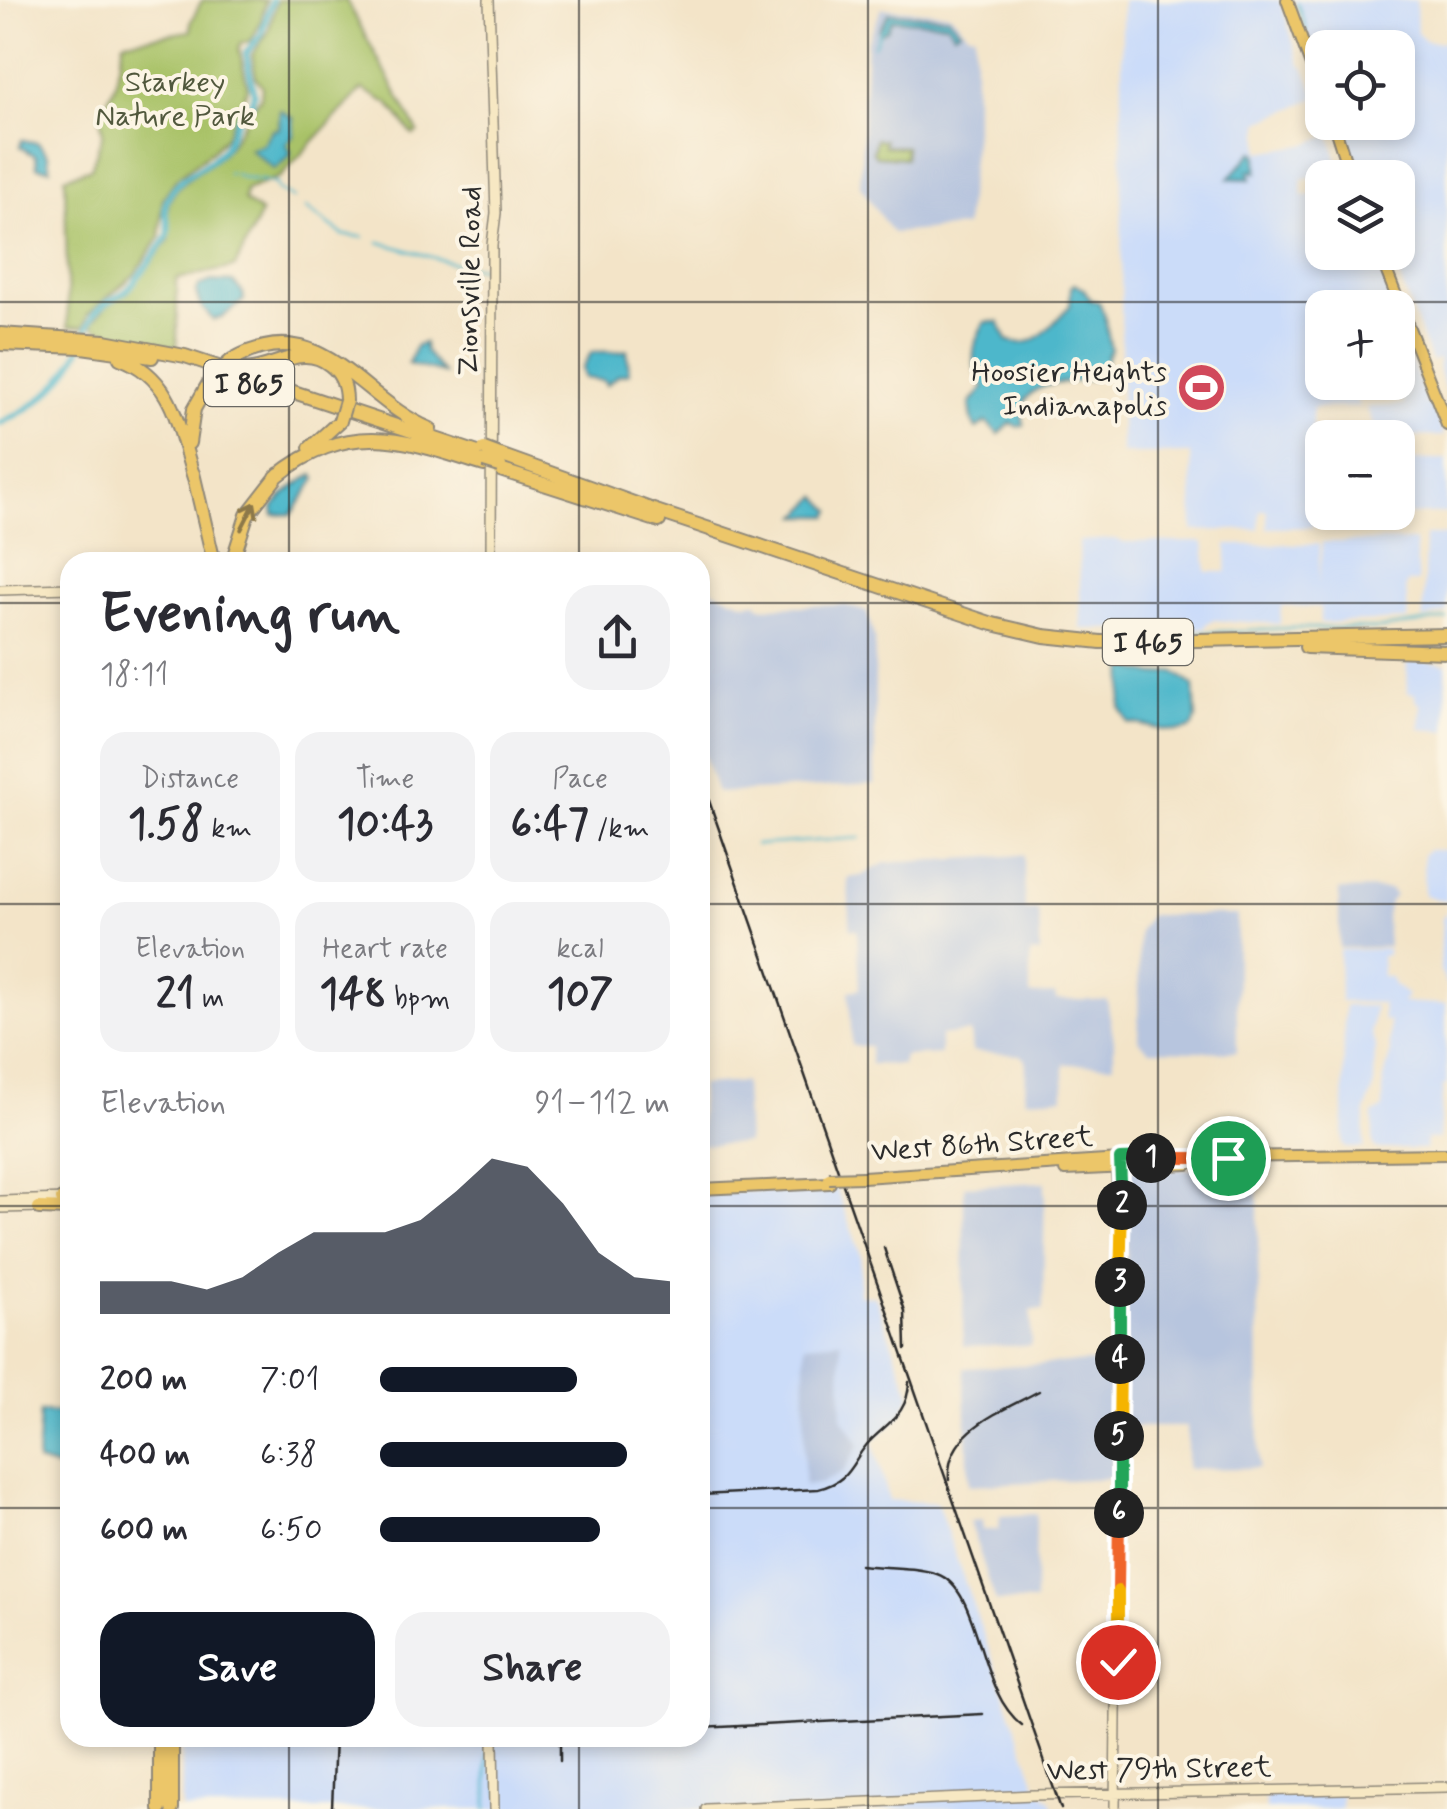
<!DOCTYPE html>
<html lang="en">
<head>
<meta charset="utf-8">
<style>
	body { margin:0; font-family:Mynerve,sans-serif; background:#f2f2f3; color:#2b2b33; height:100vh; display:flex; flex-direction:column; font-size:38px; white-space:nowrap }
	* { box-sizing:border-box; margin:0 }
	p { font-size:32px; color:#7c7c81 }
	.icon { flex:none; width:55px; height:55px; fill:none; stroke:currentColor; stroke-width:2; stroke-linecap:round; stroke-linejoin:round }
	.map { position:relative; flex:1; overflow:hidden }
	.sheet { position:absolute; left:60px; top:552px; width:650px; height:1195px; display:flex; flex-direction:column; background:#fff; border-radius:30px; box-shadow:0 5px 15px #0003 }
	.sheet>* { flex:none }
	.controls { position:absolute; left:1305px; top:30px; display:grid; gap:20px }
	.controls a { display:grid; place-items:center; width:110px; height:110px; border-radius:20px; background:#fff; box-shadow:0 5px 15px #0003; font-size:50px }
	.pin { position:absolute; display:grid; place-items:center; width:85px; height:85px; color:#fff; margin:-42px; border:5px solid #fff; border-radius:50%; box-shadow:0 2px 10px #0007 }
	.km { position:absolute; width:50px; height:50px; margin:-25px; border-radius:50%; background:#222; color:#fff; font-size:28px; line-height:50px; text-align:center }
	.round { display:grid; place-items:center; flex:none; width:105px; height:105px; border-radius:30px; background:#f2f2f3 }
	.overview { display:flex; align-items:center; justify-content:space-between; height:170px; padding:0 40px }
	h1 { font-size:55px; font-weight:800; line-height:75px }
	.metrics { display:grid; grid-template-columns:repeat(3,1fr); gap:15px; height:170px; padding:10px 40px }
	.metrics div { display:grid; align-content:center; border-radius:25px; background:#f2f2f3; text-align:center }
	.metrics b { font-size:42px; font-weight:800 }
	.metrics small { font-size:28px; font-weight:400 }
	.metrics p { font-size:28px }
	.chart { height:280px; padding:20px 40px }
	.chart p { display:flex; justify-content:space-between }
	.chart svg { width:100%; height:180px; margin-top:10px; fill:#111827; opacity:.7 }
	.primary-button { display:flex; gap:20px; margin-top:auto; padding:20px 40px }
	.primary-button a { flex:1; height:115px; border-radius:30px; background:#111827; color:#fff; font-size:40px; font-weight:800; line-height:115px; text-align:center }
	.primary-button a+a { background:#f2f2f3; color:#2b2b33 }
	ul { padding:0 40px; list-style:none; font-size:32px }
	li { display:grid; grid-template-columns:160px 120px 1fr; align-items:center; height:75px }
	li i { height:25px; border-radius:12px; background:#111827 }
	.map>svg:first-child { display:block }
	.built { fill:#cbdcf9 }
	.industrial { fill:#b7c5de }
	.green { fill:#a9c267; stroke:#6a7649; stroke-width:2.5 }
	.water { fill:#4eb7cb; stroke:#3c717b; stroke-width:2.5 }
	.lines { fill:none; stroke-linecap:round; stroke-linejoin:round }
	.stream { stroke:#4eb7cb; stroke-width:2.5 }
	.river { stroke:#4eb7cb; stroke-width:6 }
	.secondary-casing { stroke:#8f887a; stroke-width:12 }
	.primary-casing { stroke:#8f887a; stroke-width:14 }
	.highway-casing { stroke:#8f887a; stroke-width:16 }
	.secondary { stroke:#f7e8c3; stroke-width:9 }
	.primary { stroke:#ecc669; stroke-width:10 }
	.highway { stroke:#ecc669; stroke-width:12 }
	.rail { stroke:#2b2b2b; stroke-width:2.5 }
	.primary-bridge-casing { stroke:#8f887a; stroke-width:14; stroke-linecap:butt }
	.highway-bridge-casing { stroke:#8f887a; stroke-width:16; stroke-linecap:butt }
	.primary-bridge { stroke:#ecc669; stroke-width:10 }
	.highway-bridge { stroke:#ecc669; stroke-width:12 }
	.oneway { stroke:#8c784a }
	.split-1-casing { stroke:#fff; stroke-width:20 }
	.split-2-casing { stroke:#fff; stroke-width:20 }
	.split-3-casing { stroke:#fff; stroke-width:20 }
	.split-4-casing { stroke:#fff; stroke-width:20 }
	.split-5-casing { stroke:#fff; stroke-width:20 }
	.split-6-casing { stroke:#fff; stroke-width:20 }
	.split-7-casing { stroke:#fff; stroke-width:20 }
	.split-8-casing { stroke:#fff; stroke-width:20 }
	.split-1 { stroke:#f0652b; stroke-width:12 }
	.split-2 { stroke:#22a559; stroke-width:12 }
	.split-3 { stroke:#f5b400; stroke-width:12 }
	.split-4 { stroke:#22a559; stroke-width:12 }
	.split-5 { stroke:#f5b400; stroke-width:12 }
	.split-6 { stroke:#22a559; stroke-width:12 }
	.split-7 { stroke:#f0652b; stroke-width:12 }
	.split-8 { stroke:#f5b400; stroke-width:12 }
	.grid { fill:none; stroke:#2b2b2b; stroke-width:2.5; stroke-opacity:0.55 }
	.labels { text-anchor:middle; stroke-width:8; stroke-linejoin:round; paint-order:stroke }
	.shield { fill:#fcf5e5; stroke:#6a6863; stroke-width:2.5 }
	.shield-label { font-size:28px; font-weight:bold; fill:#2b2b2b }
	.park-label { font-size:30px; fill:#51583d; stroke:#fcf5e5 }
	.street-label { font-size:30px; fill:#2b2b2b; stroke:#fcf5e5 }
	.poi-label { font-size:30px; fill:#2b2b2b; stroke:#fcf5e5; text-anchor:end }
</style>
</head>
<body>
<div class="map">
<svg width="1447" height="1809" viewBox="0 0 1447 1809">
	<rect width="100%" height="100%" fill="#fcf5e5"/>
	<filter id="ink" filterUnits="userSpaceOnUse"><feTurbulence type="fractalNoise" baseFrequency=".01" numOctaves="2"/><feDisplacementMap in="SourceGraphic" scale="20" xChannelSelector="R" yChannelSelector="G"/><feConvolveMatrix kernelMatrix="1 2 1 2 8 2 1 2 1" color-interpolation-filters="sRGB"/></filter>
	<filter id="wash" filterUnits="userSpaceOnUse"><feTurbulence type="fractalNoise" baseFrequency=".0048" numOctaves="4" result="noise"/><feDisplacementMap in="SourceGraphic" scale="40" xChannelSelector="R" yChannelSelector="G"/><feGaussianBlur stdDeviation="2.25" result="paint"/><feColorMatrix in="noise" values="0 0 0 0 0 0 0 0 0 0 0 0 0 0 0 0 0 1.4 0 .05"/><feComposite in="paint" operator="in"/></filter>
	<g filter="url(#wash)">
		<rect width="100%" height="100%" fill="#f3e4c8"/>
		<path class="built" d="M 1122,0 L 1280,0 L 1300,64 L 1305,69 L 1317,98 L 1260,122 L 1260,152 L 1304,145 L 1330,135 L 1341,172 L 1302,179 L 1303,196 L 1322,194 L 1322,252 L 1374,253 L 1396,307 L 1322,308 L 1322,382 L 1350,383 L 1359,407 L 1312,408 L 1313,527 L 1267,528 L 1267,510 L 1260,510 L 1259,529 L 1193,531 L 1191,454 L 1121,454 Z
			M 1294,0 L 1416,0 L 1417,33 L 1426,41 L 1447,42 L 1447,394 L 1437,367 L 1439,359 L 1431,361 L 1390,253 L 1398,252 L 1398,217 L 1416,217 L 1415,184 L 1398,184 L 1398,178 L 1361,177 L 1340,123 L 1398,122 L 1398,48 L 1322,48 L 1322,76 Z
			M 1398,311 L 1406,333 L 1400,335 L 1426,396 L 1426,402 L 1421,404 L 1432,403 L 1444,436 L 1379,437 L 1366,407 L 1405,405 L 1393,392 L 1389,383 L 1398,382 Z
			M 1447,459 L 1447,513 L 1409,515 L 1398,486 L 1398,461 Z
			M 1322,505 L 1322,512 L 1373,513 L 1373,520 L 1323,524 L 1322,510 Z
			M 1425,535 L 1447,535 L 1447,613 L 1423,619 Z
			M 1114,539 L 1123,542 L 1204,542 L 1207,572 L 1227,572 L 1227,545 L 1319,544 L 1319,585 L 1322,542 L 1415,541 L 1418,582 L 1408,582 L 1406,586 L 1408,620 L 1320,623 L 1320,607 L 1281,606 L 1280,624 L 1213,620 L 1206,624 L 1206,628 L 1081,629 L 1079,541 Z
			M 1411,658 L 1446,665 L 1447,731 L 1420,729 L 1421,703 L 1417,702 L 1415,694 L 1408,693 L 1407,662 Z
			M 1429,850 L 1447,850 L 1447,902 L 1424,895 L 1423,854 Z
			M 1447,911 L 1447,987 L 1440,970 L 1442,919 Z
			M 1387,949 L 1387,955 L 1381,956 L 1382,976 L 1390,977 L 1393,985 L 1407,995 L 1402,1003 L 1446,1004 L 1447,1085 L 1443,1086 L 1439,1139 L 1426,1139 L 1426,1149 L 1376,1149 L 1373,1145 L 1373,1114 L 1383,1109 L 1383,1083 L 1390,1054 L 1389,1021 L 1383,1021 L 1382,1003 L 1340,1002 L 1339,950 Z
			M 1344,1006 L 1375,1006 L 1371,1032 L 1375,1045 L 1374,1088 L 1365,1112 L 1364,1148 L 1346,1148 L 1343,1145 Z
			M 836,1188 L 861,1255 L 859,1295 L 875,1296 L 911,1395 L 899,1418 L 873,1441 L 889,1500 L 937,1503 L 1038,1789 L 1051,1800 L 1054,1809 L 182,1809 L 182,1738 L 700,1738 L 700,1193 Z
			M 1341,1792 L 1341,1809 L 1266,1809 L 1265,1793 Z"/>
		<path class="industrial" d="M 882,8 L 950,13 L 968,33 L 975,34 L 975,131 L 965,227 L 892,233 L 860,186 L 867,42 Z
			M 700,571 L 709,571 L 712,590 L 745,603 L 758,602 L 760,607 L 844,605 L 867,612 L 875,640 L 875,784 L 717,793 L 700,743 Z
			M 1024,855 L 1025,910 L 1038,910 L 1040,934 L 1040,953 L 1030,954 L 1030,995 L 1055,994 L 1056,1000 L 1107,1000 L 1114,1040 L 1114,1065 L 1064,1064 L 1064,1097 L 1025,1099 L 1026,1060 L 1021,1055 L 972,1052 L 970,1032 L 940,1036 L 940,1054 L 904,1056 L 902,1065 L 870,1064 L 870,1046 L 852,1046 L 849,991 L 860,989 L 857,929 L 850,929 L 848,878 L 861,876 L 885,863 Z
			M 1389,889 L 1395,895 L 1389,903 L 1386,916 L 1388,947 L 1339,948 L 1339,890 Z
			M 1150,915 L 1237,915 L 1237,1052 L 1149,1050 L 1138,1040 L 1139,930 Z
			M 744,1082 L 747,1143 L 700,1145 L 700,1085 Z
			M 1129,1169 L 1258,1169 L 1259,1468 L 1187,1469 L 1187,1427 L 1121,1427 Z
			M 1045,1182 L 1043,1310 L 1031,1311 L 1031,1346 L 963,1346 L 964,1186 Z
			M 841,1341 L 842,1418 L 860,1444 L 844,1471 L 820,1484 L 804,1485 L 805,1344 Z
			M 1110,1361 L 1113,1478 L 969,1485 L 964,1368 Z
			M 1036,1514 L 1035,1602 L 996,1602 L 969,1521 L 982,1520 L 983,1530 L 999,1530 L 1000,1516 Z"/>
		<path class="green" d="M 202,0 L 266,0 L 260,24 L 251,41 L 241,43 L 239,49 L 248,88 L 226,136 L 213,150 L 177,178 L 163,198 L 160,237 L 134,275 L 88,314 L 84,327 L 68,327 L 65,177 L 91,168 L 103,134 L 100,115 L 115,85 L 124,41 L 191,31 L 191,22 Z
			M 277,0 L 346,0 L 418,132 L 413,135 L 389,104 L 362,89 L 280,177 L 246,190 L 244,201 L 261,213 L 235,267 L 177,279 L 177,348 L 101,331 L 91,325 L 105,307 L 128,292 L 169,240 C 173,226 164,215 169,202 C 178,181 198,173 215,160 C 235,144 244,117 261,97 L 262,86 L 256,78 L 252,55 L 268,32 Z
			M 876,139 L 884,140 L 884,146 L 906,147 L 905,158 L 876,156 L 873,152 Z"/>
		<path class="water" d="M 889,13 L 948,17 L 960,30 L 954,33 L 947,23 L 892,19 L 887,30 L 881,33 L 879,30 Z
			M 280,110 L 293,118 L 294,135 L 286,144 L 291,152 L 289,157 L 274,169 L 250,149 L 263,144 L 272,130 L 279,129 Z
			M 22,140 L 38,143 L 48,155 L 50,169 L 37,167 L 36,156 L 20,147 Z
			M 1253,152 L 1257,154 L 1257,172 L 1249,171 L 1251,179 L 1229,178 Z
			M 211,281 L 233,282 L 243,293 L 244,300 L 224,316 L 213,320 L 200,305 L 196,292 L 199,286 Z
			M 1074,284 L 1084,289 L 1090,300 L 1099,302 L 1104,314 L 1111,349 L 1107,356 L 1104,377 C 1075,385 1012,375 1024,425 L 1018,427 L 1011,423 L 999,434 L 986,422 L 976,429 L 972,421 L 970,404 L 984,387 C 969,364 971,344 985,322 L 999,322 L 1007,340 C 1037,352 1050,324 1070,306 L 1071,287 Z
			M 424,343 L 425,351 L 443,373 L 408,364 L 416,346 Z
			M 627,350 L 629,373 L 619,375 L 606,385 L 604,381 L 584,378 L 582,369 L 591,353 C 604,350 615,354 627,350 Z
			M 314,475 L 316,479 L 292,514 L 274,515 L 273,507 C 285,493 297,482 314,475 Z
			M 818,496 L 832,511 L 829,516 L 799,516 Z
			M 1129,668 L 1156,675 L 1174,671 L 1194,686 L 1196,718 L 1193,727 C 1176,738 1148,724 1129,723 L 1121,708 L 1125,670 Z
			M 40,1412 L 70,1413 L 70,1471 L 37,1462 Z"/>
		<g class="lines">
			<path class="stream" d="M 1297,4 L 1306,30
				M 874,46 L 880,31
				M 228,173 L 231,173
				M 235,174 C 247,182 263,178 276,184 L 278,190 L 294,198
				M 306,208 L 343,235 L 363,237
				M 379,242 L 463,266 L 485,268
				M 1176,634 L 1290,628 L 1378,629 L 1447,619
				M 755,845 L 860,838
				M 469,1738 L 471,1738
				M 483,1738 L 488,1746 L 487,1809
				M 498,1780 L 502,1797"/>
			<path class="river" d="M 0,423 C 38,406 64,385 81,347 C 87,334 87,323 96,312 C 105,302 117,298 127,290 C 132,286 167,239 168,235 C 172,217 157,212 172,191 C 185,171 212,166 224,147 C 234,132 236,112 251,103 L 254,94 L 246,53 L 261,35 L 272,0"/>
		</g>
	</g>
	<g filter="url(#ink)">
		<g class="lines">
			<defs>
				<path id="secondary" d="M 489,0 L 496,213 L 492,245 L 491,562
					M 0,590 L 70,588
					M 0,1201 L 67,1199
					M 0,1208 L 42,1207
					M 493,1738 L 494,1809
					M 706,1809 L 1034,1795 L 1447,1787
					M 1115,1809 L 1120,1352 L 1120,1217 L 1116,1174 L 1120,1162"/>
				<path id="primary" d="M 1287,0 L 1322,95
					M 1333,122 L 1351,178
					M 1379,252 L 1447,425
					M 1065,1170 L 1188,1164
					M 863,1177 L 1151,1158 L 1447,1154
					M 700,1189 L 830,1183"/>
				<path id="highway" d="M 0,334 L 105,341 L 185,356 L 484,455
					M 0,344 L 82,347 L 152,357
					M 120,358 C 175,378 178,429 194,478
					M 232,360 C 320,309 360,400 430,429
					M 244,370 C 273,370 302,342 330,365 C 342,374 346,387 346,401
					M 189,443 L 194,409 L 211,379
					M 310,448 L 340,421
					M 500,455 L 656,511 L 993,624 L 1044,636 L 1101,642 L 1447,635
					M 500,470 L 659,521
					M 193,473 L 214,562
					M 276,477 C 349,418 403,439 484,465
					M 232,562 L 247,515 L 279,474
					M 1306,647 L 1447,652
					M 62,1199 L 70,1198
					M 39,1208 L 70,1209
					M 160,1738 L 160,1809
					M 172,1738 L 172,1809"/>
			</defs>
			<use href="#secondary" class="secondary-casing"/>
			<use href="#primary" class="primary-casing"/>
			<use href="#highway" class="highway-casing"/>
			<use href="#secondary" class="secondary"/>
			<use href="#primary" class="primary"/>
			<use href="#highway" class="highway"/>
			<path class="rail" d="M 700,775 L 1061,1809
				M 884,1248 L 905,1311 L 906,1349
				M 949,1480 C 945,1430 1003,1411 1039,1391
				M 700,1495 L 818,1489 C 852,1481 850,1462 870,1441 C 890,1421 908,1413 909,1382
				M 860,1565 C 884,1568 914,1566 937,1574 C 982,1590 976,1690 1022,1725
				M 700,1728 L 983,1714
				M 560,1761 L 560,1738
				M 332,1807 L 335,1738"/>
			<defs>
				<path id="primary-bridge" d="M 829,1178 L 863,1177"/>
				<path id="highway-bridge" d="M 211,379 L 232,360
					M 340,421 L 346,401
					M 484,449 L 500,455
					M 484,461 L 500,466"/>
			</defs>
			<use href="#primary-bridge" class="primary-bridge-casing"/>
			<use href="#highway-bridge" class="highway-bridge-casing"/>
			<use href="#primary-bridge" class="primary-bridge"/>
			<use href="#highway-bridge" class="highway-bridge"/>
		</g>
		<defs><path id="oneway-shaft" d="M-6 0H5M1.5-3L5.5 0L1.5 3" fill="none" stroke-width="1.6" stroke-linecap="round" stroke-linejoin="round" transform="scale(2.5)"/></defs>
		<use class="oneway" href="#oneway-shaft" transform="translate(248 516) rotate(-63)"/>
	</g>
	<g class="lines" filter="url(#ink)">
		<defs>
			<path id="split-1" d="M 1151,1158 L 1228,1158"/>
			<path id="split-2" d="M 1122,1205 L 1120,1159 L 1151,1158"/>
			<path id="split-3" d="M 1120,1282 L 1122,1205"/>
			<path id="split-4" d="M 1120,1282 L 1120,1359"/>
			<path id="split-5" d="M 1119,1436 L 1120,1359"/>
			<path id="split-6" d="M 1119,1513 L 1119,1436"/>
			<path id="split-7" d="M 1118,1591 L 1119,1513"/>
			<path id="split-8" d="M 1118,1662 L 1118,1591"/>
		</defs>
		<use href="#split-1" class="split-1-casing"/>
		<use href="#split-2" class="split-2-casing"/>
		<use href="#split-3" class="split-3-casing"/>
		<use href="#split-4" class="split-4-casing"/>
		<use href="#split-5" class="split-5-casing"/>
		<use href="#split-6" class="split-6-casing"/>
		<use href="#split-7" class="split-7-casing"/>
		<use href="#split-8" class="split-8-casing"/>
		<use href="#split-1" class="split-1"/>
		<use href="#split-2" class="split-2"/>
		<use href="#split-3" class="split-3"/>
		<use href="#split-4" class="split-4"/>
		<use href="#split-5" class="split-5"/>
		<use href="#split-6" class="split-6"/>
		<use href="#split-7" class="split-7"/>
		<use href="#split-8" class="split-8"/>
	</g>
	<path class="grid" d="M 289,0 L 289,562M 579,0 L 579,562M 868,0 L 868,1809M 1158,0 L 1158,1809M 0,302 L 1447,302M 0,603 L 70,603M 700,603 L 1447,603M 0,904 L 70,904M 700,904 L 1447,904M 0,1206 L 70,1206M 700,1206 L 1447,1206M 0,1508 L 70,1508M 700,1508 L 1447,1508M 289,1738 L 289,1809M 579,1738 L 579,1809"/>
	<defs>
		<symbol id="stadium-disc" viewBox="-11 -11 22 22"><circle r="9.5" fill="#d1495b" stroke="#fcf5e5"/><path d="M0-5a6.5 5 0 1 0 0 10a6.5 5 0 1 0 0-10ZM-3.5-1.8h7v3.6h-7Z" fill="#fff"/></symbol>
	</defs>
	<g fill-rule="evenodd">
		<use href="#stadium-disc" x="1174" y="360" width="55" height="55"/>
	</g>
	<g class="labels">
		<g class="shield">
			<rect x="204" y="360" width="90" height="46" rx="8"/>
			<rect x="1103" y="619" width="90" height="46" rx="8"/>
		</g>
		<g class="shield-label">
			<text x="249" y="393">I 865</text>
			<text x="1148" y="652">I 465</text>
		</g>
		<g class="park-label">
			<text x="175" y="91">Starkey<tspan x="175" dy="34">Nature Park</tspan></text>
		</g>
		<g class="street-label">
			<text transform="translate(469 281) rotate(-89)" y="10">Zionsville Road</text>
			<text transform="translate(982 1143) rotate(-4)" y="10">West 86th Street</text>
			<text transform="translate(1159 1768) rotate(-1)" y="10">West 79th Street</text>
		</g>
		<g class="poi-label">
			<text x="1167" y="381">Hoosier Heights<tspan x="1167" dy="34">Indianapolis</tspan></text>
		</g>
	</g>
</svg>
<div class="controls">
<a><svg class="icon" aria-label="locate" viewBox="0 0 24 24"><circle cx="12" cy="12" r="6"/><path d="M12 2v4M12 18v4M2 12h4M18 12h4"/></svg></a>
<a><svg class="icon" aria-label="layers" viewBox="0 0 24 24"><path d="M12 4l9 5-9 5-9-5zM3 14l9 5 9-5"/></svg></a>
<a>+</a>
<a>−</a>
</div>
<div class="pin" style="left:1228px;top:1158px;background:#1e9e55"><svg class="icon" aria-label="arrive" viewBox="0 0 24 24"><path d="M6 21V4h12l-3 4 3 4H6"/></svg></div>
<div class="pin" style="left:1118px;top:1662px;background:#d93025"><svg class="icon" aria-label="check" viewBox="0 0 24 24"><path d="M5 12l5 5 9-10"/></svg></div>
<b class="km" style="left:1151px;top:1158px">1</b>
<b class="km" style="left:1122px;top:1205px">2</b>
<b class="km" style="left:1120px;top:1282px">3</b>
<b class="km" style="left:1120px;top:1359px">4</b>
<b class="km" style="left:1119px;top:1436px">5</b>
<b class="km" style="left:1119px;top:1513px">6</b>
<section class="sheet">
<div class="overview"><div><h1>Evening run</h1><p>18:11</p></div><a class="round"><svg class="icon" aria-label="share" viewBox="0 0 24 24"><path d="M12 15V3M7 8l5-5 5 5M5 13v7h14v-7"/></svg></a></div>
<div class="metrics">
<div><p>Distance</p><b>1.58<small> km</small></b></div>
<div><p>Time</p><b>10:43</b></div>
<div><p>Pace</p><b>6:47<small> /km</small></b></div>
</div>
<div class="metrics">
<div><p>Elevation</p><b>21<small> m</small></b></div>
<div><p>Heart rate</p><b>148<small> bpm</small></b></div>
<div><p>kcal</p><b>107</b></div>
</div>
<div class="chart"><p><span>Elevation</span>91–112 m</p>
<svg viewBox="0 0 160 44" preserveAspectRatio="none"><path d="M0 44V36L10 36L20 36L30 38L40 35L50 29L60 24L70 24L80 24L90 21L100 14L110 6L120 8L130 17L140 29L150 35L160 36V44z"/></svg>
</div>
<ul>
<li><b>200 m</b>7:01<i style="width:68%"></i></li>
<li><b>400 m</b>6:38<i style="width:85%"></i></li>
<li><b>600 m</b>6:50<i style="width:76%"></i></li>
</ul>
<div class="primary-button"><a>Save</a><a>Share</a></div>
</section>
</div>
</body>
</html>
